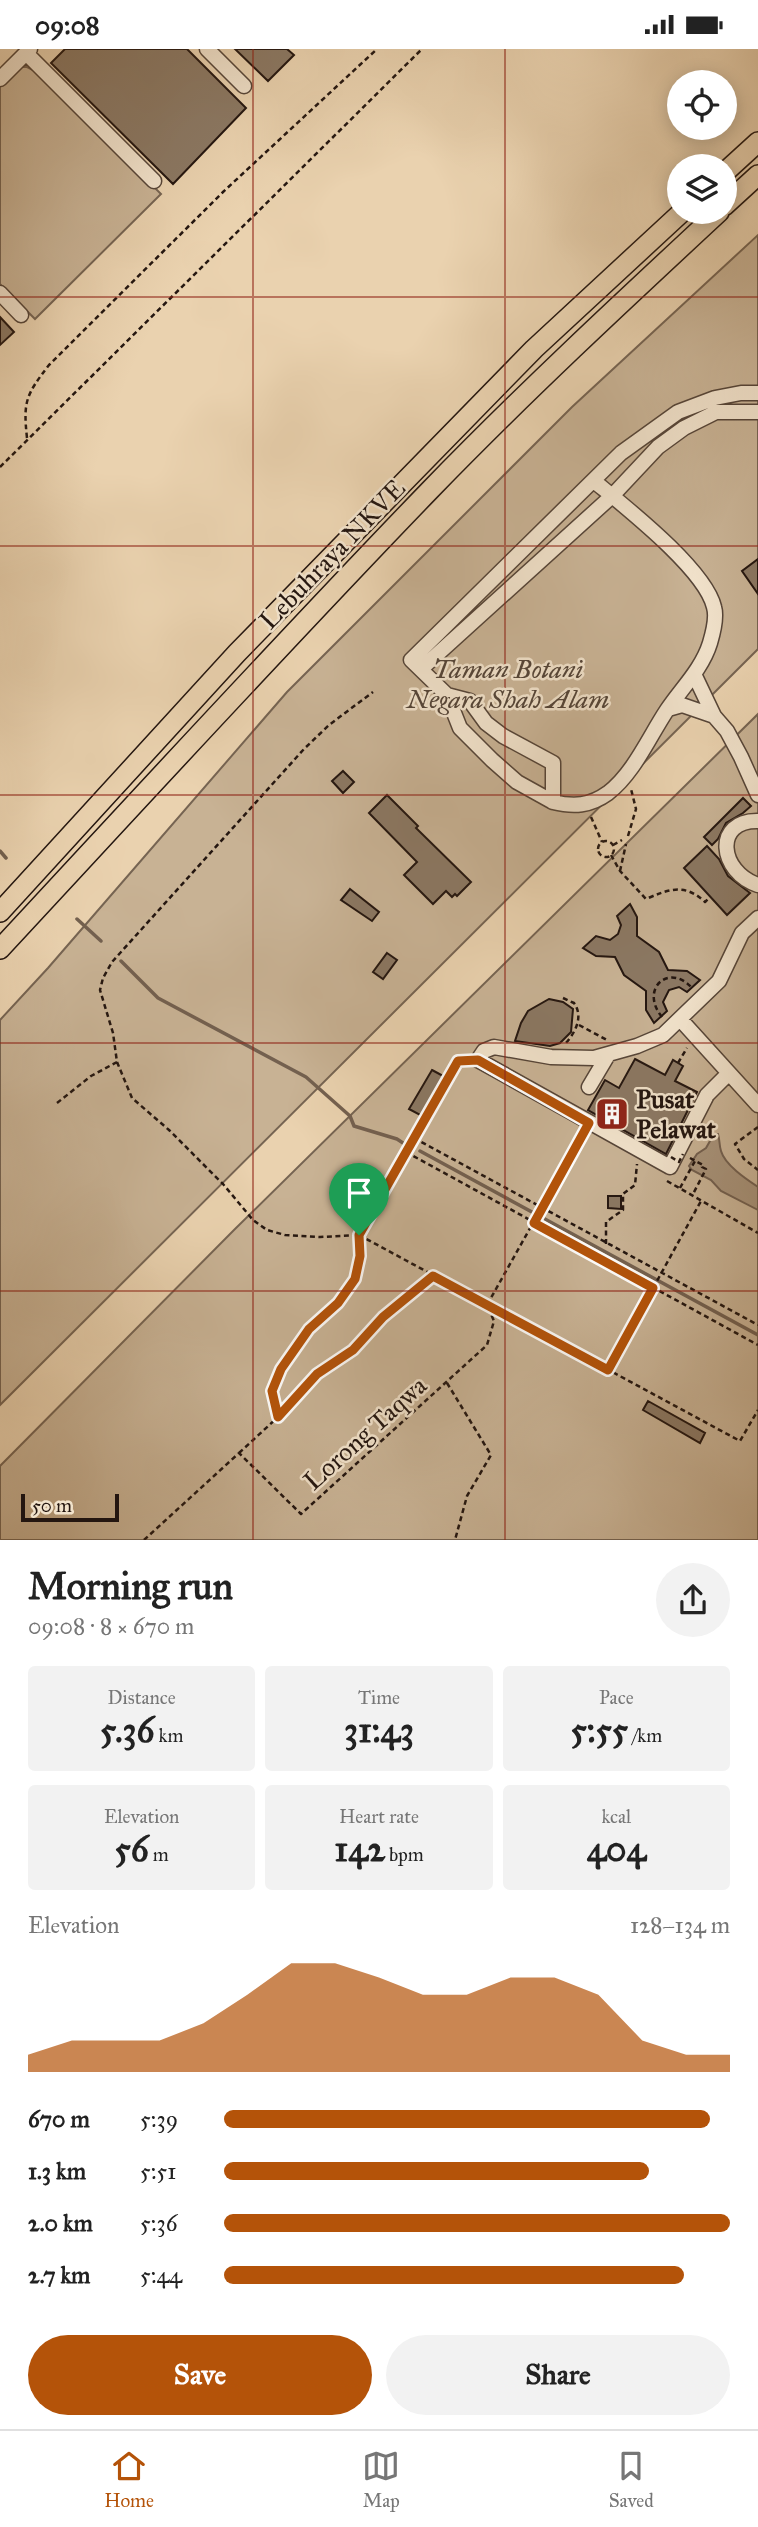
<!DOCTYPE html>
<html lang="en">
<head>
<meta charset="utf-8">
<style>
	body { margin:0; font-family:"IM FELL Great Primer",serif; background:#f2f2f2; color:#222; height:100vh; display:flex; flex-direction:column; font-size:26px; white-space:nowrap }
	* { box-sizing:border-box; margin:0 }
	p { font-size:23px; color:#767676 }
	.icon { flex:none; width:38px; height:38px; fill:none; stroke:currentColor; stroke-width:2; stroke-linecap:round; stroke-linejoin:round }
	.map { position:relative; height:1491px; overflow:hidden }
	.sheet { display:flex; flex-direction:column; background:#fff; flex:1 }
	.sheet>* { flex:none }
	.controls { position:absolute; left:667px; top:21px; display:grid; gap:14px }
	.controls a { display:grid; place-items:center; width:70px; height:70px; border-radius:50%; background:#fff; box-shadow:0 4px 18px #0003; font-size:35px }
	.scale { position:absolute; left:21px; bottom:18px; width:98px; box-sizing:border-box; padding-left:7px; border:4px solid #241610; border-top:0; font-size:19px; line-height:24px; white-space:nowrap; color:#241610; -webkit-text-stroke:5px #f1e2cb; paint-order:stroke }
	.pin { position:absolute; display:grid; place-items:center; width:60px; height:60px; color:#fff; margin:-72px -30px; border-radius:50% 50% 50% 0; rotate:-45deg; box-shadow:0 0 7px #0007 }
	.pin .icon { rotate:45deg }
	.round { display:grid; place-items:center; flex:none; width:74px; height:74px; border-radius:37px; background:#f2f2f2 }
	.summary { display:flex; align-items:center; justify-content:space-between; height:119px; padding:0 28px }
	h1 { font-size:38px; font-weight:700; line-height:52px }
	.stats { display:grid; grid-template-columns:repeat(3,1fr); gap:10px; height:119px; padding:7px 28px }
	.stats div { display:grid; align-content:center; border-radius:7px; background:#f2f2f2; text-align:center }
	.stats b { font-size:35px; font-weight:700 }
	.stats small { font-size:19px; font-weight:400 }
	.stats p { font-size:19px }
	.chart { height:196px; padding:14px 28px }
	.chart p { display:flex; justify-content:space-between }
	.chart svg { width:100%; height:126px; margin-top:7px; fill:#b45309; opacity:.7 }
	.action { display:flex; gap:14px; margin-top:auto; padding:14px 28px }
	.action a { flex:1; height:80px; border-radius:42px; background:#b45309; color:#fff; font-size:28px; font-weight:700; line-height:80px; text-align:center }
	.action a+a { background:#f2f2f2; color:#222 }
	ul { padding:0 28px; list-style:none; font-size:23px }
	li { display:grid; grid-template-columns:112px 84px 1fr; align-items:center; height:52px }
	li i { height:18px; border-radius:9px; background:#b45309 }
	.status { display:flex; justify-content:space-between; align-items:center; height:49px; padding:0 35px; background:#fff; direction:ltr }
	.status svg { height:19px; fill:currentColor }
	.tab-bar { display:flex; justify-content:space-around; align-items:center; height:98px; border-top:2px solid #e0e0e0; background:#fff; font-size:19px; color:#767676 }
	.tab-bar a { display:grid; justify-items:center; gap:4px }
	.tab-bar .on { color:#b45309 }
	.map>svg:first-child { display:block }
	.green { fill:#c8b294; stroke:#766452; stroke-width:2 }
	.water { fill:#a79279; stroke:#73604f; stroke-width:2 }
	.lines { fill:none; stroke-linecap:round; stroke-linejoin:round }
	.stream { stroke:#73604f; stroke-width:3.5 }
	.building { fill:#8b7863; stroke:#241610; stroke-width:2 }
	.minor-casing { stroke:#564538; stroke-width:17 }
	.highway-casing { stroke:#241610; stroke-width:22 }
	.path { stroke:#241610; stroke-width:2.5; stroke-dasharray:5 3.5; stroke-linecap:butt }
	.minor { stroke:#f1e2cb; stroke-width:14 }
	.highway { stroke:#ead2af; stroke-width:19 }
	.path-bridge { stroke:#241610; stroke-width:2.5; stroke-dasharray:5 3.5; stroke-linecap:butt }
	.route-casing { stroke:#fff; stroke-width:14 }
	.route { stroke:#b45309; stroke-width:9 }
	.grid { fill:none; stroke:#8f2418; stroke-width:2; stroke-opacity:0.55 }
	.labels { text-anchor:middle; stroke-width:5; stroke-linejoin:round; paint-order:stroke }
	.street-label { font-size:26px; fill:#241610; stroke:#f1e2cb }
	.park-label { font-size:26px; font-style:italic; fill:#554538; stroke:#f1e2cb }
	.poi-label { font-size:26px; font-weight:bold; fill:#241610; stroke:#f1e2cb; text-anchor:start }
</style>
</head>
<body>
<div class="status"><b>09:08</b><svg viewBox="0 0 49 12"><path d="M0 12V9h3v3zM5 12V6h3v6zM10 12V3h3v9zM15 12V0h3v12zM26 1h20v11H26zM47 4h2v5h-2z"/></svg></div>
<div class="map">
<svg width="758" height="1491" viewBox="0 0 758 1491">
	<rect width="100%" height="100%" fill="#ead2af"/>
	<filter id="stains"><feTurbulence type="fractalNoise" baseFrequency=".00286" numOctaves="4"/><feColorMatrix values="0 0 0 0 .2 0 0 0 0 .09 0 0 0 0 .02 0 0 0 .5 -.17"/></filter>
	<radialGradient id="worn" r=".72"><stop offset=".6" stop-color="#630" stop-opacity="0"/><stop offset="1" stop-color="#630" stop-opacity=".3"/></radialGradient>
	<path class="green" d="M 18,18 L 27,18 L 41,25 L 161,145 L 35,270 L 0,235 L 0,34 Z
		M 758,186 L 758,600 L 0,1356 L 0,971 L 48,919 L 287,643 L 572,358 Z
		M 758,665 L 758,1491 L 0,1491 L 0,1417 L 235,1180 Z"/>
	<path class="water" d="M 714,1085 L 718,1085 C 720,1091 719,1096 721,1102 C 725,1116 746,1130 758,1138 L 758,1161 L 721,1142 L 711,1131 L 692,1121 L 689,1117 L 697,1105 L 706,1099 Z"/>
	<g class="lines">
		<path class="stream" d="M 0,802 L 6,809
			M 77,870 L 101,892
			M 121,912 L 158,949 L 306,1028 L 350,1067 L 354,1077 L 397,1090 L 406,1096
			M 420,1102 L 758,1286"/>
	</g>
	<path class="building" d="M 65,0 L 187,0 L 246,59 L 173,135 L 51,14 Z
		M 235,0 L 287,0 L 294,6 L 268,32 Z
		M 0,268 L 14,283 L 0,296 Z
		M 758,510 L 758,545 L 742,522 Z
		M 343,722 L 354,733 L 343,744 L 332,732 Z
		M 387,746 L 418,777 L 416,779 L 471,833 L 457,847 L 455,845 L 452,848 L 446,842 L 433,855 L 404,826 L 417,813 L 369,764 Z
		M 743,749 L 751,757 L 743,764 L 726,774 L 718,790 L 712,796 L 704,788 Z
		M 707,797 L 719,810 L 728,827 L 750,844 L 727,866 L 684,819 Z
		M 350,840 L 379,863 L 372,872 L 341,851 Z
		M 630,855 L 637,868 L 637,887 L 659,903 L 668,921 L 687,922 L 700,931 L 687,943 L 679,938 L 669,941 L 663,953 L 667,962 L 654,974 L 646,961 L 646,942 L 624,926 L 615,908 L 596,907 L 583,899 L 596,887 L 610,891 L 618,885 L 621,876 L 617,867 Z
		M 387,904 L 397,911 L 383,930 L 373,923 Z
		M 549,950 L 563,953 L 573,960 L 571,983 L 560,994 L 550,997 L 515,992 L 521,974 L 528,962 Z
		M 635,1010 L 665,1026 L 673,1011 L 683,1017 L 675,1032 L 697,1043 L 666,1105 L 588,1061 L 605,1031 L 619,1039 Z
		M 432,1021 L 445,1028 L 422,1067 L 409,1060 Z
		M 608,1147 L 621,1147 L 621,1160 L 608,1159 Z
		M 648,1352 L 705,1384 L 700,1394 L 643,1361 Z"/>
	<g class="lines">
		<defs>
			<path id="minor" d="M 207,0 L 244,37
				M 26,4 L 154,132
				M 0,30 L 30,0
				M 0,244 L 21,266
				M 594,432 C 624,457 705,520 714,558 C 717,568 713,584 710,594 C 702,620 681,640 667,661 C 649,688 634,724 608,744 C 590,757 574,758 553,753 L 553,714 L 503,687 L 486,674 L 470,652 L 447,646 L 411,611 L 621,404 L 678,363 L 715,349 L 741,344 L 758,344
				M 421,620 L 612,447 L 658,398 L 684,379 L 716,363 L 758,363
				M 694,625 L 714,667 L 727,682 L 741,708 L 758,746
				M 447,646 L 460,679 L 492,711 L 517,733 L 553,753
				M 668,660 L 682,656 L 714,667
				M 758,772 C 713,771 719,823 758,836
				M 680,970 L 758,1056
				M 729,1024 L 707,1046 L 670,1118 L 478,1011 L 484,1002 L 494,998 L 551,1008 L 594,1009 L 637,997 L 663,986 L 719,932 L 742,884 L 758,869
				M 589,1038 L 608,1006"/>
			<path id="highway" d="M 724,124 L 758,93
				M 724,157 L 758,126
				M 0,863 L 237,604 L 534,300 L 682,163
				M 0,900 C 143,746 284,592 430,441 C 523,345 621,254 719,163"/>
		</defs>
		<use href="#minor" class="minor-casing"/>
		<use href="#highway" class="highway-casing"/>
		<path class="path" d="M 27,389 C 23,352 26,346 49,316 L 223,143 L 377,0
			M 0,418 L 422,0
			M 591,768 L 602,793
			M 628,787 L 636,760 L 631,740
			M598 800a8 8 0 1 1 16 0a8 8 0 1 1-16 0Z
			M 613,796 L 622,791
			M 611,806 L 620,822 L 646,850 C 669,840 685,834 705,853 L 710,848
			M 620,822 L 626,795
			M 563,949 L 574,954 C 584,968 575,984 565,995
			M 662,968 C 639,940 669,913 692,939
			M 579,976 L 607,991
			M 117,1013 L 132,1049 L 169,1081 L 223,1135 L 253,1171 L 267,1181 L 285,1186 L 320,1188 L 359,1186 L 458,1012 L 465,1012
			M 678,1014 L 687,999
			M 57,1054 L 91,1027 L 117,1013 L 113,984 L 100,941 L 103,929 L 112,913 L 304,700 L 329,676 L 373,643
			M 758,1078 L 735,1095 L 744,1110 L 758,1121
			M 414,1089 L 758,1276
			M 406,1103 L 758,1296
			M 690,1109 L 703,1116 L 702,1118 L 706,1120 L 692,1147
			M 667,1132 L 758,1184
			M 680,1139 L 695,1112
			M 359,1186 L 740,1392 L 758,1361
			M 606,1195 L 606,1173 L 623,1161 L 623,1145 L 635,1136 L 637,1115
			M 608,1321 L 701,1152
			M 447,1334 L 491,1406 L 467,1447 L 455,1491
			M 278,1368 L 272,1342 L 281,1320 L 308,1280 L 338,1254 L 355,1230 L 360,1207 L 359,1188
			M 239,1404 L 278,1368 L 317,1325 L 353,1301 L 383,1268 L 433,1227
			M 144,1491 L 239,1404 L 301,1465 L 487,1296 L 494,1272 L 487,1256 L 584,1083"/>
		<use href="#minor" class="minor"/>
		<use href="#highway" class="highway"/>
		<path class="path-bridge" d="M 671,1108 L 679,1113 L 683,1105"/>
	</g>
	<g class="lines">
		<defs>
			<path id="route" d="M 478,1011 L 589,1074 L 534,1174 L 653,1239 L 608,1321 L 433,1227 L 383,1268 L 353,1301 L 317,1325 L 278,1368 L 272,1342 L 281,1320 L 309,1280 L 338,1254 L 355,1230 L 360,1207 L 359,1186 L 458,1012 Z"/>
		</defs>
		<use href="#route" class="route-casing"/>
		<use href="#route" class="route"/>
	</g>
	<path class="grid" d="M 253,0 L 253,1491M 505,0 L 505,1491M 0,248 L 758,248M 0,497 L 758,497M 0,746 L 758,746M 0,994 L 758,994M 0,1242 L 758,1242"/>
	<defs>
		<symbol id="building-square" viewBox="-11 -11 22 22"><rect x="-9" y="-9" width="18" height="18" rx="4" fill="#8f2418" stroke="#f1e2cb"/><path d="M-4-6H4V6H1V3H-1V6H-4ZM-2.5-4.3h1.7v1.8h-1.7ZM.8-4.3h1.7v1.8H.8ZM-2.5-1h1.7V.8h-1.7ZM.8-1h1.7V.8H.8Z" fill="#fff"/></symbol>
	</defs>
	<g fill-rule="evenodd">
		<use href="#building-square" x="593" y="1046" width="38" height="38"/>
	</g>
	<g class="labels">
		<g class="street-label">
			<text transform="translate(332 505) rotate(-46)" y="9">Lebuhraya NKVE</text>
			<text transform="translate(365 1384) rotate(-42)" y="9">Lorong Taqwa</text>
		</g>
		<g class="park-label">
			<text x="508" y="629">Taman Botani<tspan x="508" dy="30">Negara Shah Alam</tspan></text>
		</g>
		<g class="poi-label">
			<text x="636" y="1059">Pusat<tspan x="636" dy="30">Pelawat</tspan></text>
		</g>
	</g>
	<rect width="100%" height="100%" filter="url(#stains)"/>
	<rect width="100%" height="100%" fill="url(#worn)"/>
</svg>
<div class="controls">
<a><svg class="icon" aria-label="locate" viewBox="0 0 24 24"><circle cx="12" cy="12" r="6"/><path d="M12 2v4M12 18v4M2 12h4M18 12h4"/></svg></a>
<a><svg class="icon" aria-label="layers" viewBox="0 0 24 24"><path d="M12 4l9 5-9 5-9-5zM3 14l9 5 9-5"/></svg></a>
</div>
<div class="scale">50 m</div>
<div class="pin" style="left:359px;top:1186px;background:#1e9e55"><svg class="icon" aria-label="arrive" viewBox="0 0 24 24"><path d="M6 21V4h12l-3 4 3 4H6"/></svg></div>
</div>
<section class="sheet">
<div class="summary"><div><h1>Morning run</h1><p>09:08 · 8 × 670 m</p></div><a class="round"><svg class="icon" aria-label="share" viewBox="0 0 24 24"><path d="M12 15V3M7 8l5-5 5 5M5 13v7h14v-7"/></svg></a></div>
<div class="stats">
<div><p>Distance</p><b>5.36<small> km</small></b></div>
<div><p>Time</p><b>31:43</b></div>
<div><p>Pace</p><b>5:55<small> /km</small></b></div>
</div>
<div class="stats">
<div><p>Elevation</p><b>56<small> m</small></b></div>
<div><p>Heart rate</p><b>142<small> bpm</small></b></div>
<div><p>kcal</p><b>404</b></div>
</div>
<div class="chart"><p><span>Elevation</span>128–134 m</p>
<svg viewBox="0 0 160 44" preserveAspectRatio="none"><path d="M0 44V38L10 33L20 33L30 33L40 27L50 17L60 6L70 6L80 11L90 17L100 17L110 11L120 11L130 17L140 33L150 38L160 38V44z"/></svg>
</div>
<ul>
<li><b>670 m</b>5:39<i style="width:96%"></i></li>
<li><b>1.3 km</b>5:51<i style="width:84%"></i></li>
<li><b>2.0 km</b>5:36<i style="width:100%"></i></li>
<li><b>2.7 km</b>5:44<i style="width:91%"></i></li>
</ul>
<div class="action"><a>Save</a><a>Share</a></div>
</section>
<nav class="tab-bar">
<a class="on"><svg class="icon" aria-label="home" viewBox="0 0 24 24"><path d="M3 11l9-7 9 7M6 9v11h12V9"/></svg>Home</a>
<a><svg class="icon" aria-label="map" viewBox="0 0 24 24"><path d="M3 6l6-2 6 2 6-2v14l-6 2-6-2-6 2zM9 4v14M15 6v14"/></svg>Map</a>
<a><svg class="icon" aria-label="saved" viewBox="0 0 24 24"><path d="M7 4h10v16l-5-4-5 4z"/></svg>Saved</a>
</nav>
</body>
</html>
